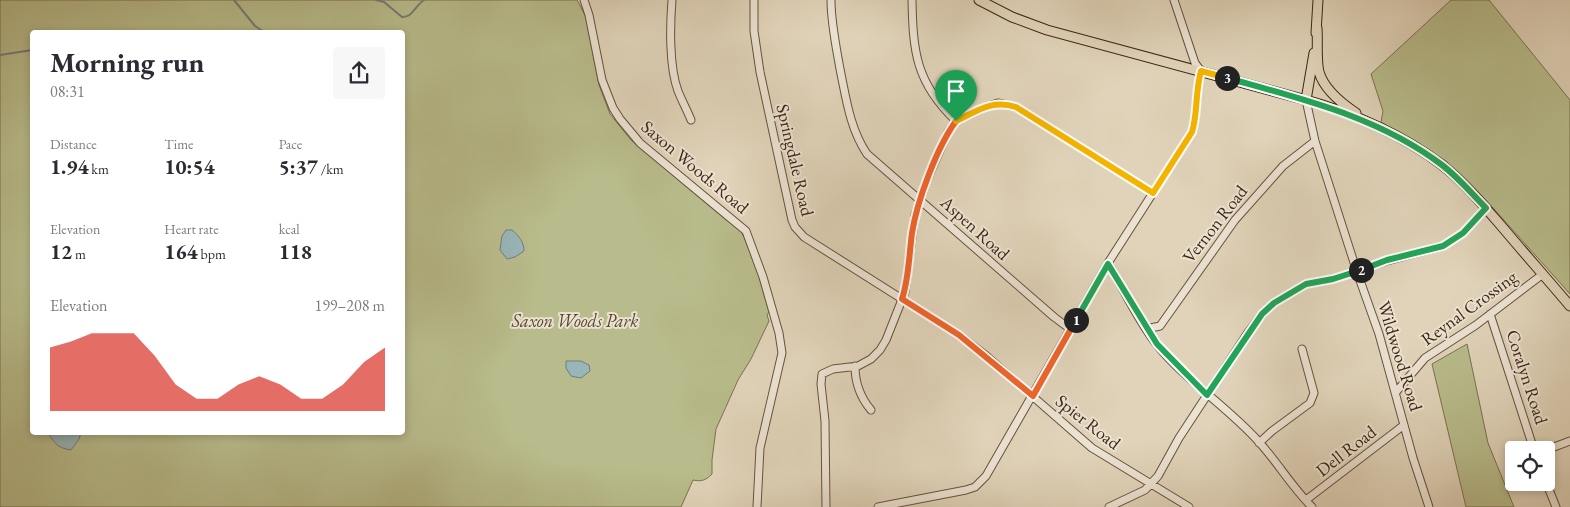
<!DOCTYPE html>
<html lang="en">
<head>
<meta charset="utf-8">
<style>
	body { margin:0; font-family:"EB Garamond",serif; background:#f7f7f7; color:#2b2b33; height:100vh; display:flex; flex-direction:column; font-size:19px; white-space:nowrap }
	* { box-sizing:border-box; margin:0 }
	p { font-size:16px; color:#7c7c81 }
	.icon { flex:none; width:28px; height:28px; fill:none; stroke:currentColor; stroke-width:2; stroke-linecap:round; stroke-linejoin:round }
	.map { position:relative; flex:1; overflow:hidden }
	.details { position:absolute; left:30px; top:30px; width:375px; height:405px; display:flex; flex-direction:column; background:#fff; border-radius:5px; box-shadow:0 2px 8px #0003 }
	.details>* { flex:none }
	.tools { position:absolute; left:1505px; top:441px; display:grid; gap:10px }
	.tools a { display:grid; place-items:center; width:50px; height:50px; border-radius:5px; background:#fff; box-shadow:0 2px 8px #0003; font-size:25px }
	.pin { position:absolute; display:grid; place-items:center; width:42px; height:42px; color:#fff; margin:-51px -21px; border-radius:50% 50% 50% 0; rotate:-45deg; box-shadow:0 0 5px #0007 }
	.pin .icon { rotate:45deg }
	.km { position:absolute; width:25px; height:25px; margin:-12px; border-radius:50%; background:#222; color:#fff; font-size:14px; line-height:25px; text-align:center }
	.round { display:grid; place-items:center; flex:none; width:52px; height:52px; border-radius:5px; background:#f7f7f7 }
	.overview { display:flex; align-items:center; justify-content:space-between; height:85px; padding:0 20px }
	h1 { font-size:28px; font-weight:700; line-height:38px }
	.figures { display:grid; grid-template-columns:repeat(3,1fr); gap:8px; height:85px; padding:5px 20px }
	.figures div { display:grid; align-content:center }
	.figures b { font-size:21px; font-weight:700 }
	.figures small { font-size:14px; font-weight:400 }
	.figures p { font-size:14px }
	.chart { height:140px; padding:10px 20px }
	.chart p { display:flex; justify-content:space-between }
	.chart svg { width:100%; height:90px; margin-top:5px; fill:#d93025; opacity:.7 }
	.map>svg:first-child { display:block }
	.green { fill:#b8bb8b; stroke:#7b714f; fill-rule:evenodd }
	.water { fill:#98b6b9; stroke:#747d77 }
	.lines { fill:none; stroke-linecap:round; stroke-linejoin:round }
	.stream { stroke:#747d77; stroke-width:2 }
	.minor-casing { stroke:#66523c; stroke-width:9 }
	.major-casing { stroke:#3e2713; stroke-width:11 }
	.minor { stroke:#ebe2d2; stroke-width:7 }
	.major { stroke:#e0d3b9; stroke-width:9 }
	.split-1-casing { stroke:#fff; stroke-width:10 }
	.split-2-casing { stroke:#fff; stroke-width:10 }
	.split-3-casing { stroke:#fff; stroke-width:10 }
	.split-4-casing { stroke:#fff; stroke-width:10 }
	.split-1 { stroke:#f0652b; stroke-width:6 }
	.split-2 { stroke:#22a559; stroke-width:6 }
	.split-3 { stroke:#22a559; stroke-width:6 }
	.split-4 { stroke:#f5b400; stroke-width:6 }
	.labels { text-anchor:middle; stroke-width:4; stroke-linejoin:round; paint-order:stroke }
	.street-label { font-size:18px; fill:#3e2713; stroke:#ebe2d2 }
	.park-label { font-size:18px; font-style:italic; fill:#56452b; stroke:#ebe2d2 }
</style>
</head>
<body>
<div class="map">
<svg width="1570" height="507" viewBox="0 0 1570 507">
	<rect width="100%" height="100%" fill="#e0d3b9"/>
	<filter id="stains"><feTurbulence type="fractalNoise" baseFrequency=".004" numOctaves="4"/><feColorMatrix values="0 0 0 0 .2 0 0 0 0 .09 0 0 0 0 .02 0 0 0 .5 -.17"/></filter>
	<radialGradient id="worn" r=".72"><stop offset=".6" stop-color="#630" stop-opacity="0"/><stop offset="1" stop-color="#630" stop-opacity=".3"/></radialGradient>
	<path class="green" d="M 0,0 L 577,0 L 586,17 L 599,85 L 610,114 L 631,140 L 725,219 L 740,229 L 755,261 L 769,312 L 767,315 L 769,321 L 751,359 L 738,380 L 716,429 L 712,460 L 712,474 C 706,480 702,482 693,480 L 681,507 L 0,507 ZM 32,32 L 402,32 L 402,432 L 32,432 Z
		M 1451,0 L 1489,0 L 1570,100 L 1570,294 L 1486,200 L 1446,161 L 1381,122 L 1383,111 L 1371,74 Z
		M 1467,344 L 1488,443 L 1514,507 L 1466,507 L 1432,364 Z"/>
	<path class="water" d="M 506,230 L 512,230 C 519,236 524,242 524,251 L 515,257 L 507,259 L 500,250 L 502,236 Z
		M 566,361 L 581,361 L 589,365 L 590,371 L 581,378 L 571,376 L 566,368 Z
		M 48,433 L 81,433 L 79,439 L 71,450 C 58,448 55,444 48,433 Z"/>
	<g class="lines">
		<path class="stream" d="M 234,0 L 255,26 L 264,32
			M 376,0 L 384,2 L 402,17 C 412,18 415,6 424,0
			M 0,55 L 32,50"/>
		<defs>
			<path id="minor" d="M 584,0 L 589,15 L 602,80 L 613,108 L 620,119 L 640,143 L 746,231 L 763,277 L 779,333 L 782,353 L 760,448 L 757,507
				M 672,0 C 670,25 669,67 678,91 C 682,101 687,110 691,120
				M 754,0 L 754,31 L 760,72 L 792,220 L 795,227 L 804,237 L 959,335 L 984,354 L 1092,448 L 1189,507
				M 831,0 C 831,23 836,46 840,69 C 846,98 850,129 867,154 L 1054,317 L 1070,329
				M 912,0 C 913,52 916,83 956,121
				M 1306,100 L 1315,141 L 1357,272 L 1379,334 L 1413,458 L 1429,507
				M 1108,263 C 1124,290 1138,321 1157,345 C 1187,382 1228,407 1259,442 C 1278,463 1292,487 1312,507
				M 1490,314 L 1534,450
				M 1146,329 L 1160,326 L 1235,220 L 1283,166 L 1315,141
				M 855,366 C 855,383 860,397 871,410
				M 1396,392 L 1425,358 L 1476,325 L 1543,274
				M 1259,443 L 1272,431 L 1310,403 L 1314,393 L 1302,349
				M 1546,450 L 1570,441
				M 1546,482 L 1556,507
				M 1306,500 L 1404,425
				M 826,507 L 825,421 L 821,384 L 822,374 L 833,369 L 858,366 L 871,359 L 880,350 L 886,340 L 905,292 L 915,215 L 927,180 L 948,132 L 956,121 L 988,106 L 998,103 L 1016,107 L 1153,193
				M 878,507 L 966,490 L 975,487 L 986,476 L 1108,263 L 1192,132 C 1198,113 1195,92 1201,71 L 1195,63 L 1174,0
				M 1109,507 L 1145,490 L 1158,476 L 1179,438 L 1247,334 L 1262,314 L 1274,303 L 1306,284 L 1333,279 L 1387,261 L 1443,246 L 1463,233 L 1486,208"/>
			<path id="major" d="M 979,0 L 1012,17 L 1047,30 L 1306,100 C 1353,113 1403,135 1442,165 C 1465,183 1484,206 1503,228 C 1525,254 1548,280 1570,306
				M 1317,28 C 1318,40 1316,60 1319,72 C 1324,89 1341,103 1356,113
				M 1316,33 L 1318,0
				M 1306,100 L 1314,53"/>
		</defs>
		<use href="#minor" class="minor-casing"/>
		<use href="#major" class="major-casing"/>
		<use href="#minor" class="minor"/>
		<use href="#major" class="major"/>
	</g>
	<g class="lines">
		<defs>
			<path id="split-1" d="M 956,121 C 937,147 917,201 912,233 C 909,255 909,278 902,299 L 959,335 L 1033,396 L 1076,320"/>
			<path id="split-2" d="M 1076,320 L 1108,264 L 1157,344 L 1207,395 L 1262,314 L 1274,303 L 1306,284 L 1333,279 L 1361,270"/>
			<path id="split-3" d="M 1227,78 C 1302,99 1379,117 1442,165 C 1459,178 1472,194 1486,208 L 1463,233 L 1443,246 L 1387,260 L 1361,270"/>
			<path id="split-4" d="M 956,121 C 977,111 992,99 1016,107 L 1153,193 L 1192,132 C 1198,113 1195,92 1201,71 L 1227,78"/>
		</defs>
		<use href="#split-1" class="split-1-casing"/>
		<use href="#split-2" class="split-2-casing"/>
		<use href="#split-3" class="split-3-casing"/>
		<use href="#split-4" class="split-4-casing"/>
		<use href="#split-1" class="split-1"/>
		<use href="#split-2" class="split-2"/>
		<use href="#split-3" class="split-3"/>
		<use href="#split-4" class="split-4"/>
	</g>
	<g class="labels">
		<g class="street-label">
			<text transform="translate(795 160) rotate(77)" y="6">Springdale Road</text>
			<text transform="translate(695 167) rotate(40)" y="6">Saxon Woods Road</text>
			<text transform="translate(1215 224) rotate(-52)" y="6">Vernon Road</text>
			<text transform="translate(975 228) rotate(42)" y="6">Aspen Road</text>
			<text transform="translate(1469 308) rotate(-36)" y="6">Reynal Crossing</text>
			<text transform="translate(1400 356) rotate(73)" y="6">Wildwood Road</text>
			<text transform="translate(1527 377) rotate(72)" y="6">Coralyn Road</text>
			<text transform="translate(1088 422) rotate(38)" y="6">Spier Road</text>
			<text transform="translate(1346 451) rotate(-38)" y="6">Dell Road</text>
		</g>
		<g class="park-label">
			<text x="575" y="327">Saxon Woods Park</text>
		</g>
	</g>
	<rect width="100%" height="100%" filter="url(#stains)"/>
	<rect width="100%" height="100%" fill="url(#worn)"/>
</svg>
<div class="tools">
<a><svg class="icon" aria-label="locate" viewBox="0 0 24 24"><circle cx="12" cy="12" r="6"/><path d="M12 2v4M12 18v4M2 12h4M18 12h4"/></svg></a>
</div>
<div class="pin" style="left:956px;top:121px;background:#1e9e55"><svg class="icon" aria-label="arrive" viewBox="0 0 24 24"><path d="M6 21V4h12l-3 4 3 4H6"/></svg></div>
<b class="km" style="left:1076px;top:320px">1</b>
<b class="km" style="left:1361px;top:270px">2</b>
<b class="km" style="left:1227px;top:78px">3</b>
<section class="details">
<div class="overview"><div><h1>Morning run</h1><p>08:31</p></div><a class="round"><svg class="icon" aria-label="share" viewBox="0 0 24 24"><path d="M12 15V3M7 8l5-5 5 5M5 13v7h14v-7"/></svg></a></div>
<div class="figures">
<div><p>Distance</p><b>1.94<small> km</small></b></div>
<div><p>Time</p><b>10:54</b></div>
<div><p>Pace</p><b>5:37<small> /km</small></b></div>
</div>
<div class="figures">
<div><p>Elevation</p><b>12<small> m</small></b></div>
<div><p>Heart rate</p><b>164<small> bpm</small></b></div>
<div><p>kcal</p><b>118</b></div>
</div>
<div class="chart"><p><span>Elevation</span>199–208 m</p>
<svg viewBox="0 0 160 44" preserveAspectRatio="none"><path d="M0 44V13L10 10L20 6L30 6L40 6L50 17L60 31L70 38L80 38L90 31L100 27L110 31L120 38L130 38L140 31L150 20L160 13V44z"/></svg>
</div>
</section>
</div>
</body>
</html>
